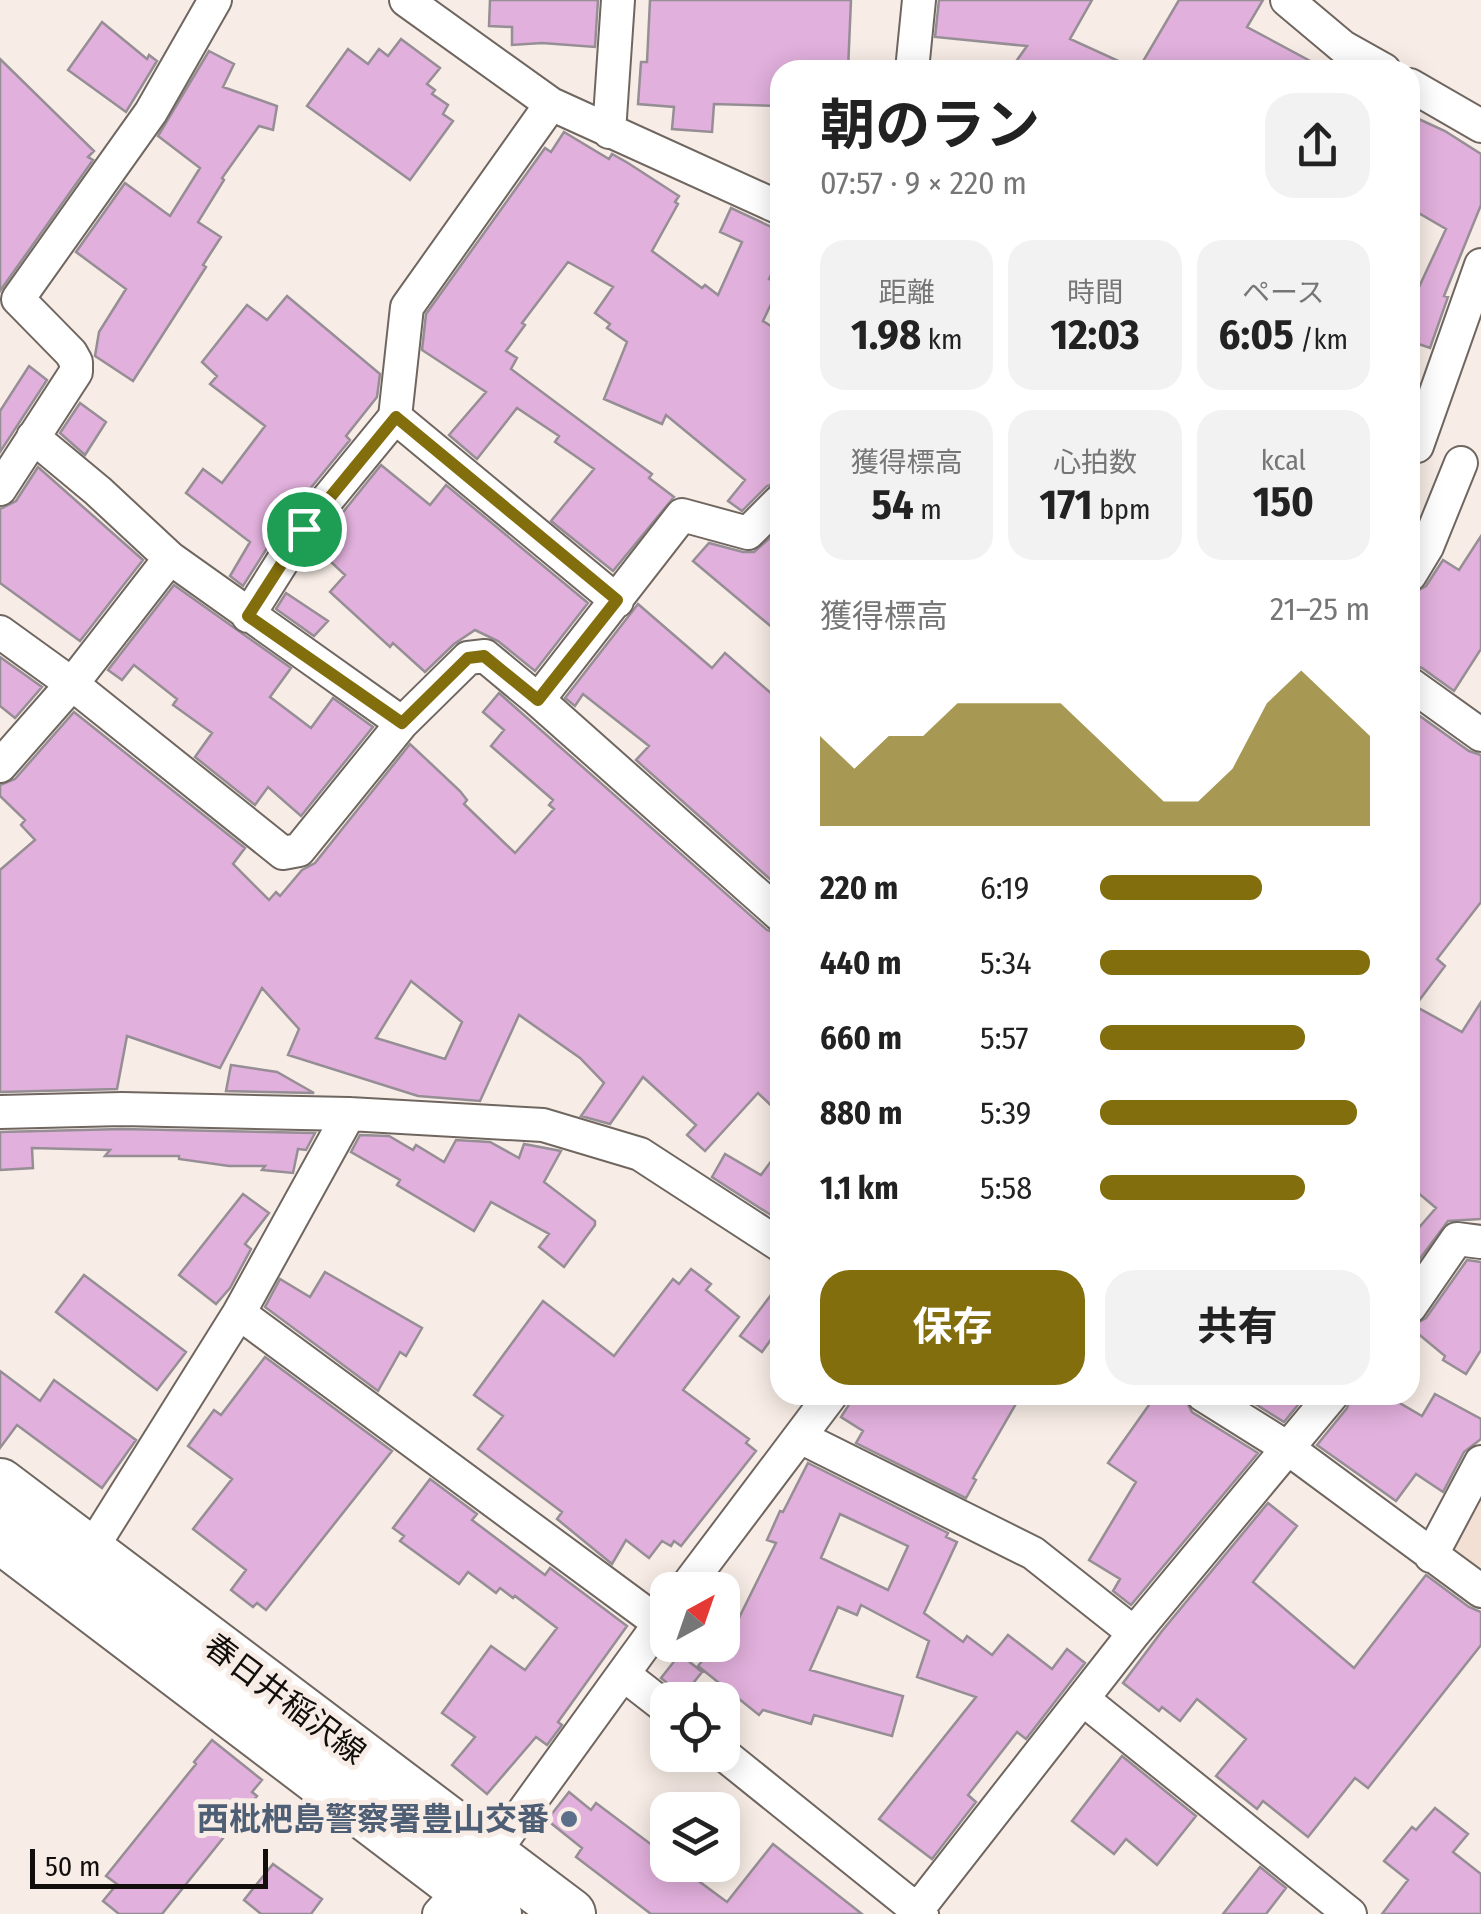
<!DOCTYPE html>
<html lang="ja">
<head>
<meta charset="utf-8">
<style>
	body { margin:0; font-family:"Fira Sans Condensed","Noto Sans JP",sans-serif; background:#f2f2f2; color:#222; height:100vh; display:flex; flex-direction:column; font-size:38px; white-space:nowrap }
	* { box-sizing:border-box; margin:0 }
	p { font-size:32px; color:#767676 }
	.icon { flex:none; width:55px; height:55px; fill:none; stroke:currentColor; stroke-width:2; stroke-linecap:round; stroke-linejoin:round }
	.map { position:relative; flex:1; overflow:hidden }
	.sheet { position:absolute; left:770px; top:60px; width:650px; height:1345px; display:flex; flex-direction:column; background:#fff; border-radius:30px; box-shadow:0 5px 25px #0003 }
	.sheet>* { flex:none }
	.needle { width:65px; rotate:40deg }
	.controls { position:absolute; left:650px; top:1572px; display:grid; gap:20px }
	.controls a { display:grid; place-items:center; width:90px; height:90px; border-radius:20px; background:#fff; box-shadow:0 5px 25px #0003; font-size:50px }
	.scale { position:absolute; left:30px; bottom:25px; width:238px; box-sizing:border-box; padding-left:10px; border:5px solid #110e0c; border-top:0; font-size:28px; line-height:35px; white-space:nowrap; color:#110e0c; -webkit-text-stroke:8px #f8ede6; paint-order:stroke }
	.pin { position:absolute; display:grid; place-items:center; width:85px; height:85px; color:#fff; margin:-42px; border:5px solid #fff; border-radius:50%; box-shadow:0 2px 10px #0007 }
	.round { display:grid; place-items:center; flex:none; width:105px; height:105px; border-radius:30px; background:#f2f2f2 }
	.summary { display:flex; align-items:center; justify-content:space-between; height:170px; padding:0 50px }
	h1 { font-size:55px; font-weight:700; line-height:75px }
	.metrics { display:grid; grid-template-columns:repeat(3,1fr); gap:15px; height:170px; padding:10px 50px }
	.metrics div { display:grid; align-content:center; border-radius:25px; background:#f2f2f2; text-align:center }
	.metrics b { font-size:42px; font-weight:700 }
	.metrics small { font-size:28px; font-weight:400 }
	.metrics p { font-size:28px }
	.chart { height:280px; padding:20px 50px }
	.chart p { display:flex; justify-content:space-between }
	.chart svg { width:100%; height:180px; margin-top:10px; fill:#826e0c; opacity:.7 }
	.button { display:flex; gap:20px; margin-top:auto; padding:20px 50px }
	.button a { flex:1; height:115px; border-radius:30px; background:#826e0c; color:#fff; font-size:40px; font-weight:700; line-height:115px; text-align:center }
	.button a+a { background:#f2f2f2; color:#222 }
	ul { padding:0 50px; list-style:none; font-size:32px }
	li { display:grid; grid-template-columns:160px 120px 1fr; align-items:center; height:75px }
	li i { height:25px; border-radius:12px; background:#826e0c }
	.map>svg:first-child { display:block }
	.built { fill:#f2e0d5 }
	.building { fill:#e1b0dc; stroke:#968e95; stroke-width:2.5; fill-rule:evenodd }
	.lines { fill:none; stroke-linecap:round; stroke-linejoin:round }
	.minor-casing { stroke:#6f6660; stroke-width:36 }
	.primary-casing { stroke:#6f6660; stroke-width:54 }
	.minor { stroke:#fff; stroke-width:32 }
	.primary { stroke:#fff; stroke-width:50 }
	.route-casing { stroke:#fff; stroke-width:20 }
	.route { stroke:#826e0c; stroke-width:12 }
	.service-dot { fill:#5c6f8a; stroke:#f8ede6; stroke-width:4 }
	.labels { text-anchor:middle; stroke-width:10; stroke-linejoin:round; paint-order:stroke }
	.street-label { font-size:32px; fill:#110e0c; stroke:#f8ede6 }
	.service-label { font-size:32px; font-weight:bold; fill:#4e5e75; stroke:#f8ede6; text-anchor:end }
</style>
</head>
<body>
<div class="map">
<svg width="1481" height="1914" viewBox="0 0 1481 1914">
	<rect width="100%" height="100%" fill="#f8ede6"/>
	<path class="built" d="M 1481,1485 L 1481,1569 L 1448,1545 Z"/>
	<path class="building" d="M 490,0 L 598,0 L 595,47 L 542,43 L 512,45 L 512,27 L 489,26 Z
		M 650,0 L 851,0 L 848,70 L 780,70 L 780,106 L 714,104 L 712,132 L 672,129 L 674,107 L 638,104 L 641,62 L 647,62 Z
		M 939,0 L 1092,0 L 1070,39 L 1138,70 L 1179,0 L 1263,0 L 1247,27 L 1327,70 L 1010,70 L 1027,46 L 935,37 Z
		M 102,22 L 147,59 L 149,55 L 157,61 L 126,112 L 68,70 Z
		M 401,39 L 440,68 L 427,84 L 435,90 L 432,94 L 448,105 L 443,114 L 453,121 L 410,180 L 307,106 L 348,49 L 368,64 L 379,49 L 388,56 Z
		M 209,51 L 234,64 L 223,87 L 277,106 L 273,130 L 259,126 L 222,178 L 224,180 L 198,222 L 221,237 L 203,265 L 206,267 L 133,381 L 95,356 L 99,332 L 126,289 L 76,252 L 125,183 L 170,216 L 200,168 L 158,136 Z
		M 0,59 L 94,151 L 88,157 L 93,160 L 0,291 Z
		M 1410,115 L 1445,131 L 1481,154 L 1481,205 L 1444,296 L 1448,297 L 1430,348 L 1410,341 L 1410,284 L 1419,287 L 1446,229 L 1410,208 Z
		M 564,132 L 609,159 L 612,154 L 628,163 L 679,196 L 675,202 L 678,204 L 652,251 L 702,288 L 705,285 L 718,295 L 742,242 L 720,232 L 731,208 L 780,231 L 780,256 L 769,279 L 780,285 L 763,321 L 780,332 L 780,482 L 767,486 L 742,511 L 728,501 L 745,480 L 666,415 L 662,424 L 604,399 L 627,342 L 607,328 L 610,324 L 595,313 L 613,287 L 568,262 L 522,323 L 525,325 L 506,351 L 517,358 L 511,369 L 652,474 L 649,478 L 674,497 L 613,571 L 551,521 L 594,469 L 555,442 L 559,436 L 517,408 L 477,459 L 449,435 L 486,392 L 422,350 L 426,314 L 545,148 L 551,152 Z
		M 287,296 L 380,374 L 377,397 L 346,436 L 350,440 L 286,518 L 243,586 L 230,576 L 250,542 L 186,493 L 203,469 L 222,483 L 265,426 L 210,384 L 217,376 L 202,362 L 247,305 L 267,320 Z
		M 29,366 L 47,380 L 0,452 L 0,411 Z
		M 80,403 L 106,422 L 85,455 L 60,433 Z
		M 381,465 L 430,505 L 446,485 L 588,603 L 535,671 L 498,641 L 475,630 L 454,644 L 425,672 L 393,643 L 390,647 L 330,592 L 345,575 L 315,547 Z
		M 38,467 L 143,560 L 80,641 L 0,583 L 0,509 L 16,501 Z
		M 780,529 L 780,634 L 693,561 L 709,543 L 743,552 L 754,552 Z
		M 1481,536 L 1481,649 L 1454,691 L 1422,668 L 1410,664 L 1410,595 L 1426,586 L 1443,560 L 1459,570 Z
		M 174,585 L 291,668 L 270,697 L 311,728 L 333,698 L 373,727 L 301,816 L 268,787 L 255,805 L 195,757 L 212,733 L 173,705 L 177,699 L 134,665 L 122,680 L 108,670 Z
		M 286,593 L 328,621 L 314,636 L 276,609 Z
		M 638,604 L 712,668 L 725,653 L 780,701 L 780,888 L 636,760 L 649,746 L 583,694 L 575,706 L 565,698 Z
		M 0,657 L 42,687 L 15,718 L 0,706 Z
		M 499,693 L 767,930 L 780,935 L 780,1114 L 758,1093 L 705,1151 L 687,1135 L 696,1125 L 643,1077 L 610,1124 L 581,1116 L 604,1083 L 580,1058 L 519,1015 L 480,1101 L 418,1096 L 288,1055 L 299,1029 L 262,988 L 220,1068 L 127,1036 L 117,1089 L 0,1092 L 0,870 L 35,840 L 21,825 L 25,820 L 0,796 L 0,785 L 15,779 L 74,712 L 245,848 L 233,864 L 269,900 L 276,892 L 280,896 L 302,870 L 315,863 L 410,744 L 460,791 L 467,800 L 464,804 L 515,853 L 554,809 L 549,805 L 553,800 L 491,746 L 504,730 L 483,712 ZM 411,981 L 462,1022 L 445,1059 L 376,1038 Z
		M 1410,709 L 1469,751 L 1481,755 L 1481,902 L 1437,959 L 1445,966 L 1415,1006 L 1462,1032 L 1481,1002 L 1481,1219 L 1448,1221 L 1410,1272 L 1410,1238 L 1436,1208 L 1410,1186 Z
		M 231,1065 L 277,1072 L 314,1093 L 226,1091 Z
		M 122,1129 L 315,1133 L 306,1150 L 298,1149 L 293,1173 L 262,1170 L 265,1166 L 229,1166 L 179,1159 L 179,1156 L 105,1156 L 110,1150 L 32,1148 L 33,1168 L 0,1170 L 0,1132 Z
		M 360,1135 L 389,1136 L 413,1150 L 416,1145 L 444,1162 L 456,1140 L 490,1142 L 519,1158 L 524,1144 L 561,1151 L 544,1182 L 595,1221 L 595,1225 L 564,1267 L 539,1247 L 549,1234 L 491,1202 L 474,1231 L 397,1185 L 400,1180 L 351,1152 Z
		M 780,1149 L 780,1221 L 712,1177 L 725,1154 L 761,1175 Z
		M 243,1194 L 269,1213 L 245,1244 L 251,1249 L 230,1288 L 216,1304 L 179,1275 Z
		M 1467,1260 L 1481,1262 L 1481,1350 L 1466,1374 L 1443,1360 L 1445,1356 L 1410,1327 L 1426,1318 Z
		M 691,1269 L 711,1284 L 706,1290 L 739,1317 L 683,1390 L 749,1439 L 746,1443 L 756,1451 L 681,1546 L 674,1541 L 671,1546 L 662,1541 L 649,1558 L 626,1540 L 612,1564 L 557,1519 L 562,1512 L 478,1449 L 503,1416 L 474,1395 L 543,1301 L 614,1356 L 673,1279 L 679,1284 Z
		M 325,1272 L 422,1328 L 406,1356 L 400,1352 L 378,1391 L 265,1307 L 280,1279 L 310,1297 Z
		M 84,1275 L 186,1352 L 157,1390 L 56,1312 Z
		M 780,1283 L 780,1327 L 762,1352 L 740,1336 Z
		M 265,1357 L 392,1451 L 266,1610 L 257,1603 L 253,1607 L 231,1590 L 246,1570 L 193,1529 L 232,1479 L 188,1446 L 214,1410 L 221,1415 Z
		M 0,1371 L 40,1401 L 54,1380 L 136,1440 L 102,1488 L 17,1425 L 0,1448 Z
		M 1435,1394 L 1481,1419 L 1481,1439 L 1464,1452 L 1443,1492 L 1416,1474 L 1396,1501 L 1317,1445 L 1347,1408 L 1352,1395 L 1386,1395 L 1422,1416 Z
		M 855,1395 L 1021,1395 L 973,1478 L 976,1480 L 966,1498 L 856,1443 L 863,1431 L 841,1417 Z
		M 1156,1395 L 1183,1395 L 1192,1412 L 1258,1453 L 1131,1605 L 1113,1591 L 1120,1579 L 1089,1560 L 1136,1482 L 1108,1463 Z
		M 1241,1395 L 1306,1395 L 1284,1422 Z
		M 808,1463 L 948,1533 L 946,1537 L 957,1542 L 924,1613 L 963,1642 L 967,1636 L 992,1655 L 1008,1635 L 1052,1669 L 1067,1649 L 1085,1663 L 1026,1739 L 1017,1732 L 968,1795 L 976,1802 L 932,1859 L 879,1819 L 976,1697 L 917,1677 L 929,1641 L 861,1605 L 857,1615 L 838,1607 L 810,1670 L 903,1696 L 892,1736 L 814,1715 L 811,1724 L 763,1710 L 759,1715 L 698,1666 L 715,1645 L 722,1645 L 724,1634 L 729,1638 L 776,1543 L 767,1540 L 780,1511 L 783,1512 ZM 840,1514 L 908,1546 L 888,1590 L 821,1558 Z
		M 430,1479 L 477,1514 L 472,1520 L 545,1575 L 550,1568 L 627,1626 L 558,1722 L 562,1725 L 547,1745 L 536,1737 L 487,1794 L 452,1765 L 475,1737 L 442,1713 L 491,1646 L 525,1670 L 557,1628 L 515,1596 L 513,1598 L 500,1588 L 496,1593 L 468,1572 L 459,1584 L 400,1541 L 404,1536 L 393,1528 Z
		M 1268,1503 L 1297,1526 L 1253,1582 L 1354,1668 L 1426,1575 L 1469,1607 L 1481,1612 L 1481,1645 L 1368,1788 L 1355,1778 L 1308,1837 L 1263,1801 L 1257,1809 L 1216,1776 L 1246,1739 L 1197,1699 L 1180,1721 L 1162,1707 L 1159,1711 L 1123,1683 L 1162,1631 Z
		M 680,1654 L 702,1672 L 683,1696 L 661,1678 Z
		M 212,1740 L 262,1780 L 252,1792 L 257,1796 L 162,1914 L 119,1914 L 103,1901 L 117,1884 L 106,1876 L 196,1764 L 194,1762 Z
		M 1122,1756 L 1196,1816 L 1157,1865 L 1126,1839 L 1114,1854 L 1072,1821 Z
		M 569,1792 L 591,1810 L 596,1803 L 668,1857 L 668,1865 L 677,1865 L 727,1902 L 773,1844 L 862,1914 L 651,1914 L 576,1857 L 582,1848 L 547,1820 Z
		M 1435,1808 L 1468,1834 L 1453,1852 L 1481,1874 L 1481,1914 L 1382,1914 L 1408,1880 L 1384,1861 L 1412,1827 L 1416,1830 Z
		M 273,1864 L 322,1899 L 311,1914 L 261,1914 L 244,1900 Z
		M 1260,1867 L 1286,1888 L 1266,1914 L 1223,1914 Z"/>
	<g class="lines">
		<defs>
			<path id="minor" d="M 406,0 L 551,104 L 780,208
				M 1287,0 L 1343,47 L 1384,70
				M 912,70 L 919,0
				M 1410,85 L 1481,126
				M 609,132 L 618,0
				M 395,417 L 617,601
				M 33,437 L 98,491 L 170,558 L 402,723
				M 1417,446 L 1481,265
				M 0,489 L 76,372 L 76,362 L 71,353 L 18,299 L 151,112 L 215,0
				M 1410,575 L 1427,547 L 1461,463
				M 248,616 L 303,529 L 395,417 L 407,307 L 551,104
				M 0,632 L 72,684 L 283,853 L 299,850 L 402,723 L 468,658 L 485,656 L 538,700 L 780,915
				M 1410,684 L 1481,735
				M 538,700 L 682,515 L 748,533 L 780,501
				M 0,766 L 72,684 L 170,558
				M 0,1112 L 122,1109 L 349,1114 L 543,1125 L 640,1154 L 780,1245
				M 1410,1307 L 1457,1239 L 1481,1242
				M 239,1313 L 659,1623
				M 1203,1395 L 1286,1447 L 1481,1591
				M 800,1437 L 1033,1553 L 1134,1633
				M 90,1551 L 239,1313 L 349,1114
				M 1431,1556 L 1481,1462
				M 684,1590 L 831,1395
				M 623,1674 L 668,1709
				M 1084,1700 L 1350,1914
				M 722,1753 L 922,1914
				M 439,1914 L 492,1855 L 668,1612
				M 914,1914 L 1134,1633 L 1332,1395"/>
			<path id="primary" d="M 0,1484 L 570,1914
				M 0,1537 L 496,1914"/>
		</defs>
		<use href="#minor" class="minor-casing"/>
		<use href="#primary" class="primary-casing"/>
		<use href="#minor" class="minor"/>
		<use href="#primary" class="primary"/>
	</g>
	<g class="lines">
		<defs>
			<path id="route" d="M 396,417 L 617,600 L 538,700 L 484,656 L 468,658 L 402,723 L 248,616 L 304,529 Z"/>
		</defs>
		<use href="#route" class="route-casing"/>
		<use href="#route" class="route"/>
	</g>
	<circle class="service-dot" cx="569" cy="1819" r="10"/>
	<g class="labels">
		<g class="street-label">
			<text transform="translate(285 1699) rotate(37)" y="11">春日井稲沢線</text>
		</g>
		<g class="service-label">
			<text x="549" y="1830">西枇杷島警察署豊山交番</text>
		</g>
	</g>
</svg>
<div class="controls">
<a><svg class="needle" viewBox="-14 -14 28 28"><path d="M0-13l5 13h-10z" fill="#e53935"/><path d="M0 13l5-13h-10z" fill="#767676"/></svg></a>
<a><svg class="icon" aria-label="locate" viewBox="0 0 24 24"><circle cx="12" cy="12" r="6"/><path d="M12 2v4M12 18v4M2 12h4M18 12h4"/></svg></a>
<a><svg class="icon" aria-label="layers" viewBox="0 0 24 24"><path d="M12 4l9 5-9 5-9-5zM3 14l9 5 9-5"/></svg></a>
</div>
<div class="scale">50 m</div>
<div class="pin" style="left:304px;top:529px;background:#1e9e55"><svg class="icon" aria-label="arrive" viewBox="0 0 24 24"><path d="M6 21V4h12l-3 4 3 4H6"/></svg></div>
<section class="sheet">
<div class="summary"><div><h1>朝のラン</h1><p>07:57 · 9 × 220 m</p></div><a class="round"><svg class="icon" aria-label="share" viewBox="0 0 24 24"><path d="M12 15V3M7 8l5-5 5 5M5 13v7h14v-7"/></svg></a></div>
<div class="metrics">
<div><p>距離</p><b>1.98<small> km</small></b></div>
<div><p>時間</p><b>12:03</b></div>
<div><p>ペース</p><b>6:05<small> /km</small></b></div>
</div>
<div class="metrics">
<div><p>獲得標高</p><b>54<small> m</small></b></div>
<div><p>心拍数</p><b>171<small> bpm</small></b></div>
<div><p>kcal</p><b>150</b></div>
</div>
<div class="chart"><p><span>獲得標高</span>21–25 m</p>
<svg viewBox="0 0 160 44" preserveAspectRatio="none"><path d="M0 44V22L10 30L20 22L30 22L40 14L50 14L60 14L70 14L80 22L90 30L100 38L110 38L120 30L130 14L140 6L150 14L160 22V44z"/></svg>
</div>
<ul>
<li><b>220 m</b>6:19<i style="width:60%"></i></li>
<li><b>440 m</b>5:34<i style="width:100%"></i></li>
<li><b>660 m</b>5:57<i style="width:76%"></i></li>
<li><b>880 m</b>5:39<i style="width:95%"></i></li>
<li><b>1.1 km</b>5:58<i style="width:76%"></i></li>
</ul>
<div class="button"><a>保存</a><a>共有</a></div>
</section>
</div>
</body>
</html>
